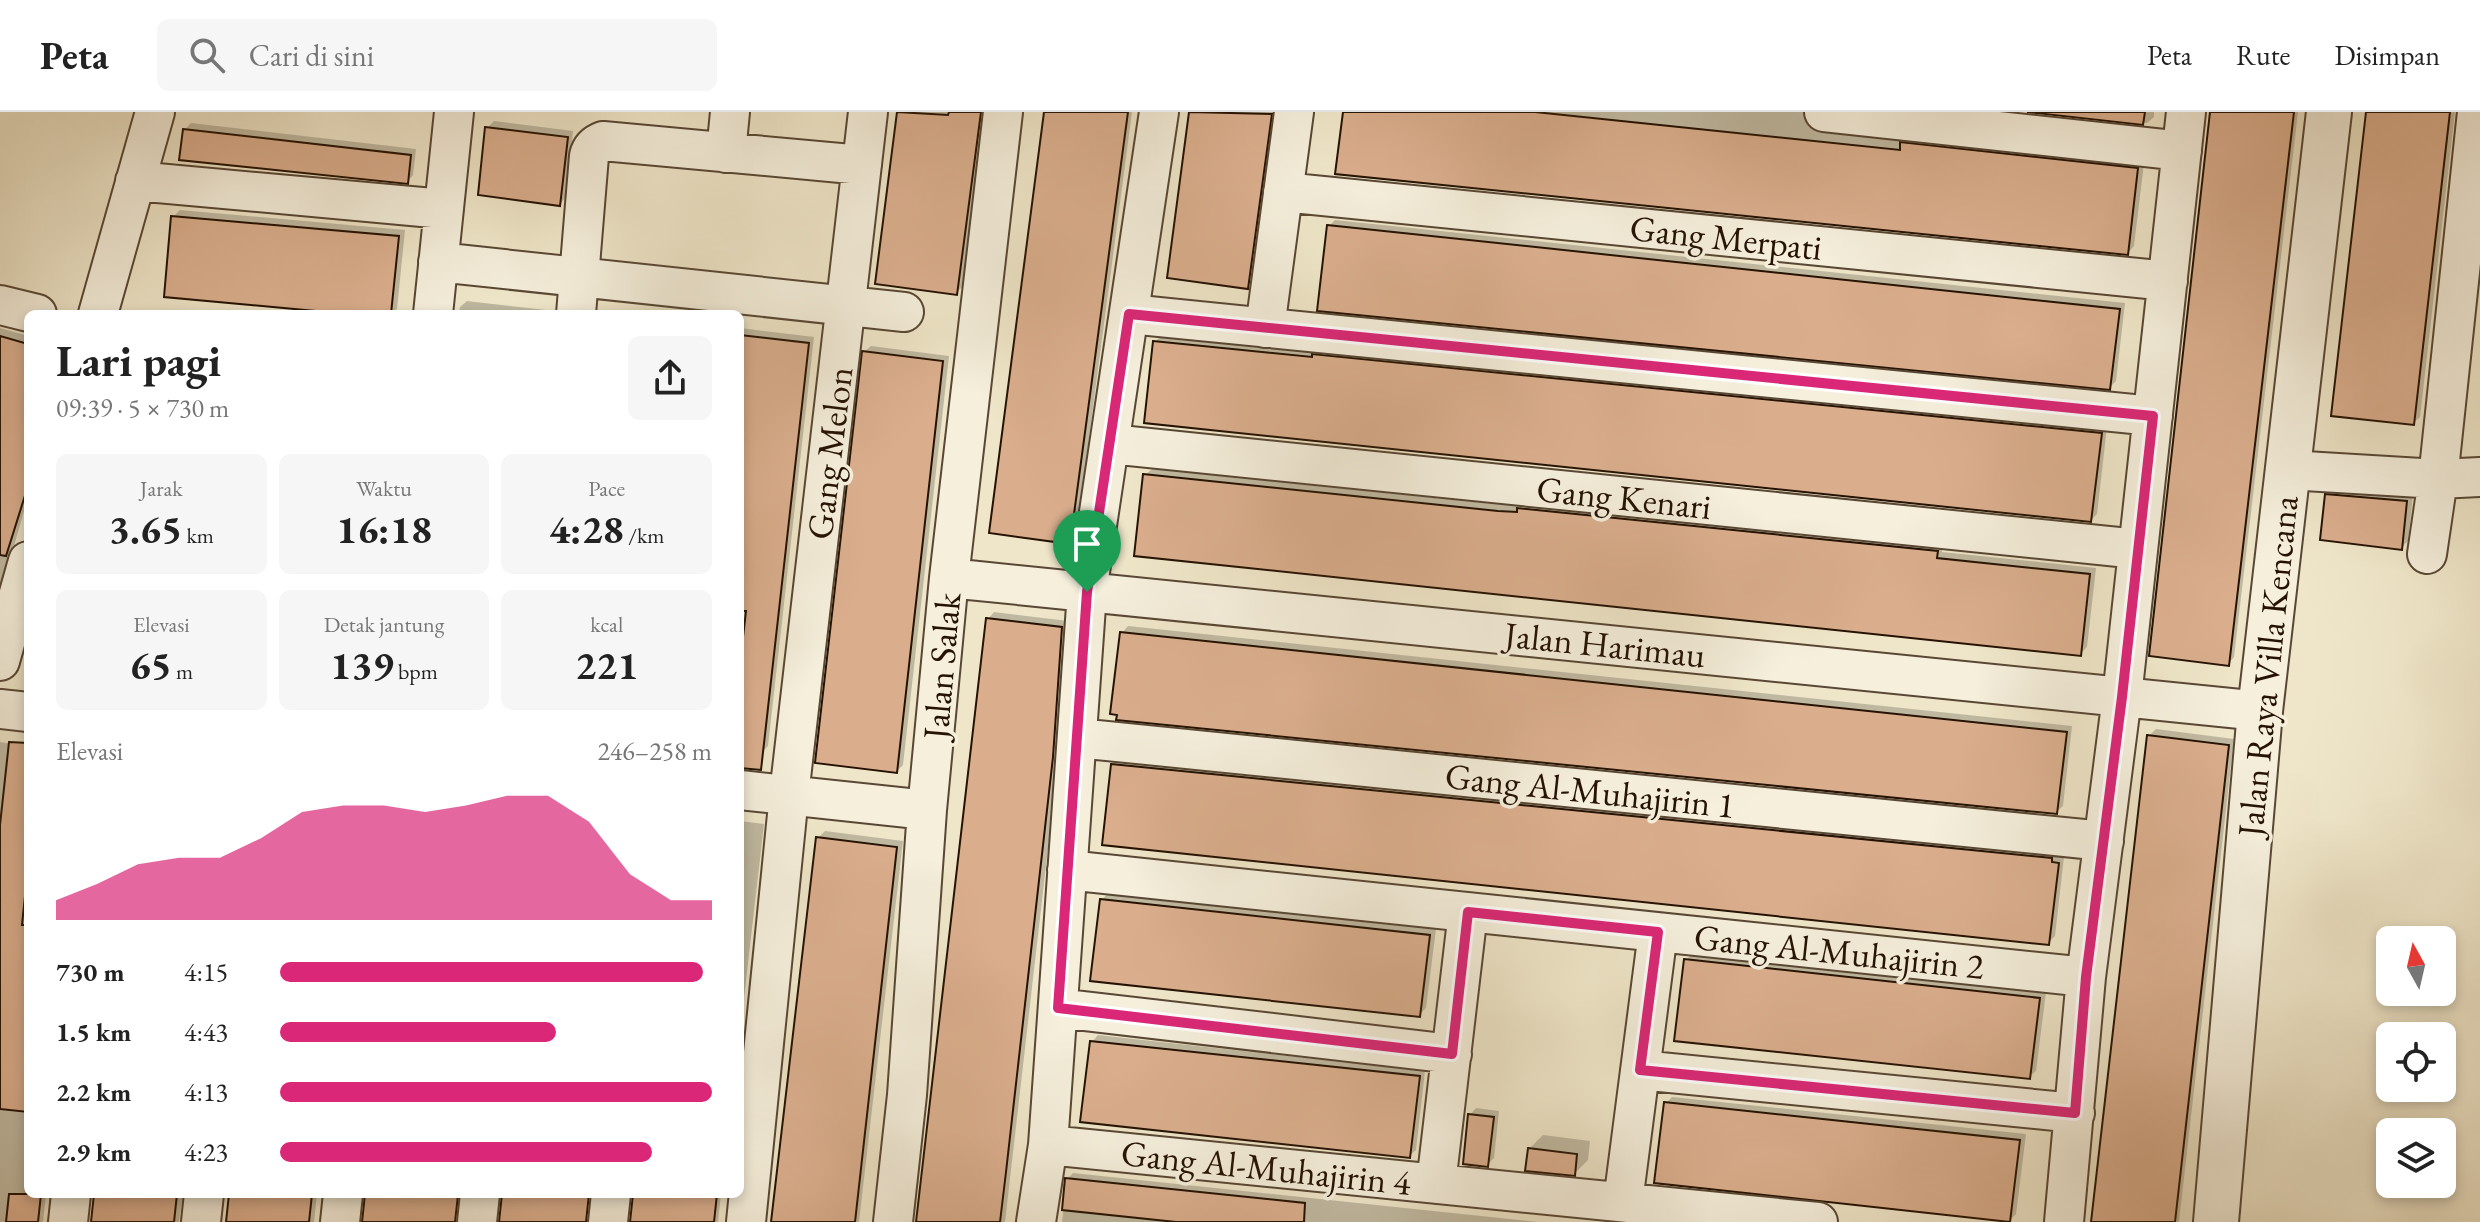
<!DOCTYPE html>
<html lang="id">
<head>
<meta charset="utf-8">
<style>
	body { margin:0; font-family:"EB Garamond",serif; background:#f6f6f6; color:#222; height:100vh; display:flex; flex-direction:column; font-size:30px; white-space:nowrap }
	* { box-sizing:border-box; margin:0 }
	p { font-size:26px; color:#767676 }
	.icon { flex:none; width:44px; height:44px; fill:none; stroke:currentColor; stroke-width:2; stroke-linecap:round; stroke-linejoin:round }
	.map { position:relative; flex:1; overflow:hidden }
	.drawer { position:absolute; left:24px; top:198px; width:720px; height:888px; display:flex; flex-direction:column; background:#fff; border-radius:12px; box-shadow:0 4px 12px #0003 }
	.drawer>* { flex:none }
	.needle { width:52px; rotate:352deg }
	.buttons { position:absolute; left:2376px; top:814px; display:grid; gap:16px }
	.buttons a { display:grid; place-items:center; width:80px; height:80px; border-radius:12px; background:#fff; box-shadow:0 4px 12px #0003; font-size:40px }
	.pin { position:absolute; display:grid; place-items:center; width:68px; height:68px; color:#fff; margin:-82px -34px; border-radius:50% 50% 50% 0; rotate:-45deg; box-shadow:0 0 8px #0007 }
	.pin .icon { rotate:45deg }
	.round { display:grid; place-items:center; flex:none; width:84px; height:84px; border-radius:12px; background:#f6f6f6 }
	.summary { display:flex; align-items:center; justify-content:space-between; height:136px; padding:0 32px }
	h1 { font-size:44px; font-weight:700; line-height:60px }
	.stats { display:grid; grid-template-columns:repeat(3,1fr); gap:12px; height:136px; padding:8px 32px }
	.stats div { display:grid; align-content:center; border-radius:12px; background:#f6f6f6; text-align:center }
	.stats b { font-size:40px; font-weight:700 }
	.stats small { font-size:22px; font-weight:400 }
	.stats p { font-size:22px }
	.chart { height:224px; padding:16px 32px }
	.chart p { display:flex; justify-content:space-between }
	.chart svg { width:100%; height:144px; margin-top:8px; fill:#db2777; opacity:.7 }
	ul { padding:0 32px; list-style:none; font-size:26px }
	li { display:grid; grid-template-columns:128px 96px 1fr; align-items:center; height:60px }
	li i { height:20px; border-radius:10px; background:#db2777 }
	header { display:flex; align-items:center; gap:48px; box-sizing:border-box; height:112px; padding:0 40px; background:#fff; border-bottom:2px solid #e0e0e0 }
	header strong { font-size:38px }
	nav { display:flex; gap:44px; margin-inline-start:auto; font-size:28px }
	.search { width:560px; height:72px; background:#f6f6f6; display:flex; align-items:center; gap:20px; box-sizing:border-box; padding:0 28px; border-radius:12px; color:#767676; font-size:30px }
	.map>svg:first-child { display:block }
	.shadow { fill:#0003 }
	.building { fill:#daae8d; stroke:#251202; stroke-width:2 }
	.lines { fill:none; stroke-linecap:round; stroke-linejoin:round }
	.minor-casing { stroke:#584734; stroke-width:42 }
	.tertiary-casing { stroke:#584734; stroke-width:48 }
	.minor { stroke:#f5efdc; stroke-width:38 }
	.tertiary { stroke:#f5efdc; stroke-width:44 }
	.route-casing { stroke:#fff; stroke-width:16 }
	.route { stroke:#db2777; stroke-width:10 }
	.labels { text-anchor:middle; stroke-width:7; stroke-linejoin:round; paint-order:stroke }
	.street-label { font-size:36px; fill:#251202; stroke:#f5efdc }
</style>
</head>
<body>
<header>
<strong>Peta</strong>
<div class="search"><svg class="icon" aria-label="search" viewBox="0 0 24 24"><circle cx="10" cy="10" r="6"/><path d="M15 15l6 6"/></svg>Cari di sini</div>
<nav><a>Peta</a><a>Rute</a><a>Disimpan</a></nav>
</header>
<div class="map">
<svg width="2480" height="1110" viewBox="0 0 2480 1110">
	<rect width="100%" height="100%" fill="#efe6c9"/>
	<filter id="stains"><feTurbulence type="fractalNoise" baseFrequency=".0025" numOctaves="4"/><feColorMatrix values="0 0 0 0 .2 0 0 0 0 .09 0 0 0 0 .02 0 0 0 .5 -.17"/></filter>
	<radialGradient id="worn" r=".72"><stop offset=".6" stop-color="#630" stop-opacity="0"/><stop offset="1" stop-color="#630" stop-opacity=".3"/></radialGradient>
	<path class="shadow" d="M 899,0 L 986,0 L 963,174 L 957,180 L 877,170 Z
		M 1045,0 L 1132,0 L 1076,424 L 1070,430 Z
		M 1192,0 L 1277,0 L 1254,168 L 1247,174 L 1170,164 Z
		M 1345,0 L 1810,0 L 2144,51 L 2134,134 L 2128,141 Z
		M 2046,0 L 2154,0 L 2154,5 L 2147,11 Z
		M 2213,0 L 2298,0 L 2234,545 L 2228,552 Z
		M 2368,0 L 2455,0 L 2420,305 L 2413,311 Z
		M 494,9 L 573,19 L 566,85 L 560,92 L 487,16 Z
		M 191,11 L 416,37 L 413,63 L 407,70 L 184,18 Z
		M 180,98 L 405,118 L 397,197 L 391,202 L 376,202 L 173,105 Z
		M 1335,108 L 2125,191 L 2116,269 L 2109,276 L 1329,114 Z
		M 467,189 L 546,198 L 546,202 L 459,202 L 460,195 Z
		M 0,216 L 28,224 L 28,385 L 0,483 Z
		M 740,216 L 814,225 L 768,634 L 762,640 L 740,637 Z
		M 1162,223 L 2107,315 L 2097,402 L 2091,408 L 1155,230 Z
		M 871,234 L 949,244 L 903,653 L 897,659 L 864,240 Z
		M 1152,357 L 1505,393 L 1522,394 L 1526,390 L 1943,433 L 1942,440 L 2096,456 L 2087,535 L 2080,542 L 1145,363 Z
		M 2333,377 L 2413,383 L 2408,429 L 2401,436 L 2327,383 Z
		M 994,500 L 1068,509 L 1053,693 L 1005,1110 L 918,1110 L 988,507 Z
		M 1128,514 L 2072,614 L 2063,694 L 2056,700 L 1122,521 Z
		M 2156,617 L 2234,627 L 2179,1110 L 2093,1110 L 2149,624 Z
		M 0,630 L 28,634 L 28,1082 L 46,1082 L 43,1110 L 0,1110 Z
		M 1120,646 L 2057,740 L 2057,745 L 2064,745 L 2055,824 L 2048,831 L 1113,652 Z
		M 740,709 L 764,712 L 740,921 Z
		M 825,719 L 903,729 L 859,1110 L 774,1110 L 818,726 Z
		M 1108,781 L 1436,817 L 1426,896 L 1420,902 L 1102,788 Z
		M 1692,842 L 2046,880 L 2036,959 L 2029,965 L 1686,848 Z
		M 1098,923 L 1425,959 L 1416,1038 L 1409,1044 L 1092,930 Z
		M 1672,985 L 2026,1022 L 2016,1102 L 2010,1108 L 1666,991 Z
		M 1476,996 L 1499,999 L 1494,1046 L 1487,1053 L 1470,1003 Z
		M 1543,1023 L 1590,1029 L 1588,1048 L 1574,1062 L 1529,1037 Z
		M 1073,1061 L 1538,1110 L 1062,1110 L 1067,1067 Z
		M 96,1082 L 183,1082 L 179,1110 L 93,1110 Z
		M 229,1082 L 317,1082 L 314,1110 L 226,1110 Z
		M 368,1082 L 463,1082 L 462,1110 L 365,1110 Z
		M 636,1082 L 721,1082 L 718,1110 L 632,1110 Z"/>
	<path class="building" d="M 897,0 L 948,3 L 949,0 L 981,0 L 957,183 L 875,172 Z
		M 1044,0 L 1128,0 L 1070,432 L 989,421 Z
		M 1189,0 L 1272,2 L 1248,177 L 1167,166 Z
		M 1343,0 L 1535,0 L 1900,38 L 1900,30 L 2138,56 L 2128,143 L 1335,62 Z
		M 2027,0 L 2145,0 L 2143,13 Z
		M 2210,0 L 2294,0 L 2229,554 L 2149,544 Z
		M 2366,0 L 2450,0 L 2414,313 L 2331,304 Z
		M 485,15 L 568,25 L 560,94 L 478,83 Z
		M 183,17 L 411,43 L 408,72 L 179,48 Z
		M 171,104 L 399,124 L 391,202 L 348,202 L 164,185 Z
		M 1327,113 L 2120,197 L 2110,278 L 1317,199 Z
		M 740,223 L 809,231 L 761,658 L 740,656 L 740,551 L 746,499 L 740,499 Z
		M 0,224 L 28,232 L 28,374 L 6,444 L 0,443 Z
		M 1153,229 L 1312,245 L 1312,242 L 2102,321 L 2091,410 L 1144,311 Z
		M 862,239 L 943,249 L 897,661 L 815,651 Z
		M 1143,362 L 1498,399 L 1517,400 L 1517,396 L 1938,439 L 1937,446 L 2090,462 L 2081,544 L 1134,444 Z
		M 2325,382 L 2407,389 L 2402,438 L 2320,428 Z
		M 986,506 L 1062,515 L 1053,645 L 1006,1060 L 1000,1110 L 916,1110 Z
		M 1120,520 L 2067,620 L 2057,702 L 1116,608 L 1117,603 L 1110,602 Z
		M 2147,623 L 2229,633 L 2175,1110 L 2091,1110 Z
		M 9,630 L 28,631 L 28,755 L 22,813 L 28,813 L 28,1000 L 0,997 L 0,713 Z
		M 1111,652 L 2052,746 L 2052,750 L 2059,751 L 2049,833 L 1102,733 Z
		M 816,725 L 897,735 L 855,1110 L 771,1110 Z
		M 1100,787 L 1430,823 L 1420,905 L 1090,869 Z
		M 1684,847 L 2040,886 L 2030,967 L 1674,929 Z
		M 1090,929 L 1420,964 L 1410,1046 L 1080,1010 Z
		M 1664,990 L 2020,1028 L 2010,1110 L 1654,1071 Z
		M 1468,1002 L 1494,1005 L 1488,1055 L 1463,1052 Z
		M 1528,1036 L 1577,1042 L 1575,1064 L 1525,1059 Z
		M 1065,1066 L 1305,1091 L 1304,1110 L 1176,1110 L 1062,1098 Z
		M 9,1082 L 41,1082 L 38,1110 L 6,1110 Z
		M 94,1082 L 177,1082 L 174,1110 L 91,1110 Z
		M 229,1082 L 312,1082 L 309,1110 L 226,1110 Z
		M 365,1082 L 458,1083 L 455,1110 L 362,1110 Z
		M 502,1082 L 589,1082 L 586,1110 L 499,1110 Z
		M 633,1082 L 717,1082 L 714,1110 L 630,1110 Z"/>
	<g class="lines">
		<defs>
			<path id="minor" d="M 1824,0 L 2182,39
				M 726,41 L 730,0
				M 135,69 L 444,97
				M 1283,80 L 2168,169
				M 438,150 L 904,200
				M 0,193 L 37,202
				M 98,202 L 155,0
				M 433,202 L 454,0
				M 576,202 L 589,44 C 591,36 595,32 603,29 L 862,53
				M 1129,202 L 2153,304
				M 1265,216 L 1294,0
				M 1110,332 L 2138,437
				M 2288,358 L 2438,367 L 2480,365
				M 2427,442 L 2438,367 L 2477,0
				M 949,466 L 2260,599
				M 0,549 L 28,449
				M 0,597 L 28,600
				M 1077,626 L 2104,729
				M 740,678 L 927,698
				M 1067,758 L 2086,865
				M 1058,896 L 1452,942
				M 1640,958 L 2075,1001
				M 1048,1033 L 1818,1110
				M 1436,1072 L 1468,800
				M 1623,1090 L 1658,820
				M 68,1110 L 71,1082
				M 201,1110 L 204,1082
				M 340,1110 L 343,1082
				M 477,1110 L 480,1082
				M 608,1110 L 611,1082
				M 746,1110 L 789,683 L 868,0
				M 893,1110 L 907,983 L 927,698 L 949,466 L 1003,0
				M 1036,1110 L 1048,1033 L 1087,480 L 1159,0
				M 2064,1110 L 2086,865 L 2122,585 L 2186,0"/>
			<path id="tertiary" d="M 2216,1110 L 2260,599 L 2329,0"/>
		</defs>
		<use href="#minor" class="minor-casing"/>
		<use href="#tertiary" class="tertiary-casing"/>
		<use href="#minor" class="minor"/>
		<use href="#tertiary" class="tertiary"/>
	</g>
	<g class="lines">
		<defs>
			<path id="route" d="M 1129,202 L 2153,304 L 2122,585 L 2086,865 L 2075,1001 L 1640,958 L 1658,820 L 1468,800 L 1452,942 L 1058,896 L 1087,480 Z"/>
		</defs>
		<use href="#route" class="route-casing"/>
		<use href="#route" class="route"/>
	</g>
	<g class="labels">
		<g class="street-label">
			<text transform="translate(1726 125) rotate(6)" y="13">Gang Merpati</text>
			<text transform="translate(829 341) rotate(-83)" y="13">Gang Melon</text>
			<text transform="translate(1624 385) rotate(6)" y="13">Gang Kenari</text>
			<text transform="translate(1605 532) rotate(6)" y="13">Jalan Harimau</text>
			<text transform="translate(941 554) rotate(-85)" y="13">Jalan Salak</text>
			<text transform="translate(2267 554) rotate(-84)" y="13">Jalan Raya Villa Kencana</text>
			<text transform="translate(1590 678) rotate(6)" y="13">Gang Al-Muhajirin 1</text>
			<text transform="translate(1839 839) rotate(6)" y="13">Gang Al-Muhajirin 2</text>
			<text transform="translate(1266 1055) rotate(6)" y="13">Gang Al-Muhajirin 4</text>
		</g>
	</g>
	<rect width="100%" height="100%" filter="url(#stains)"/>
	<rect width="100%" height="100%" fill="url(#worn)"/>
</svg>
<div class="buttons">
<a><svg class="needle" viewBox="-14 -14 28 28"><path d="M0-13l5 13h-10z" fill="#e53935"/><path d="M0 13l5-13h-10z" fill="#767676"/></svg></a>
<a><svg class="icon" aria-label="locate" viewBox="0 0 24 24"><circle cx="12" cy="12" r="6"/><path d="M12 2v4M12 18v4M2 12h4M18 12h4"/></svg></a>
<a><svg class="icon" aria-label="layers" viewBox="0 0 24 24"><path d="M12 4l9 5-9 5-9-5zM3 14l9 5 9-5"/></svg></a>
</div>
<div class="pin" style="left:1087px;top:480px;background:#1e9e55"><svg class="icon" aria-label="arrive" viewBox="0 0 24 24"><path d="M6 21V4h12l-3 4 3 4H6"/></svg></div>
<section class="drawer">
<div class="summary"><div><h1>Lari pagi</h1><p>09:39 · 5 × 730 m</p></div><a class="round"><svg class="icon" aria-label="share" viewBox="0 0 24 24"><path d="M12 15V3M7 8l5-5 5 5M5 13v7h14v-7"/></svg></a></div>
<div class="stats">
<div><p>Jarak</p><b>3.65<small> km</small></b></div>
<div><p>Waktu</p><b>16:18</b></div>
<div><p>Pace</p><b>4:28<small> /km</small></b></div>
</div>
<div class="stats">
<div><p>Elevasi</p><b>65<small> m</small></b></div>
<div><p>Detak jantung</p><b>139<small> bpm</small></b></div>
<div><p>kcal</p><b>221</b></div>
</div>
<div class="chart"><p><span>Elevasi</span>246–258 m</p>
<svg viewBox="0 0 160 44" preserveAspectRatio="none"><path d="M0 44V38L10 33L20 27L30 25L40 25L50 19L60 11L70 9L80 9L90 11L100 9L110 6L120 6L130 14L140 30L150 38L160 38V44z"/></svg>
</div>
<ul>
<li><b>730 m</b>4:15<i style="width:98%"></i></li>
<li><b>1.5 km</b>4:43<i style="width:64%"></i></li>
<li><b>2.2 km</b>4:13<i style="width:100%"></i></li>
<li><b>2.9 km</b>4:23<i style="width:86%"></i></li>
</ul>
</section>
</div>
</body>
</html>
